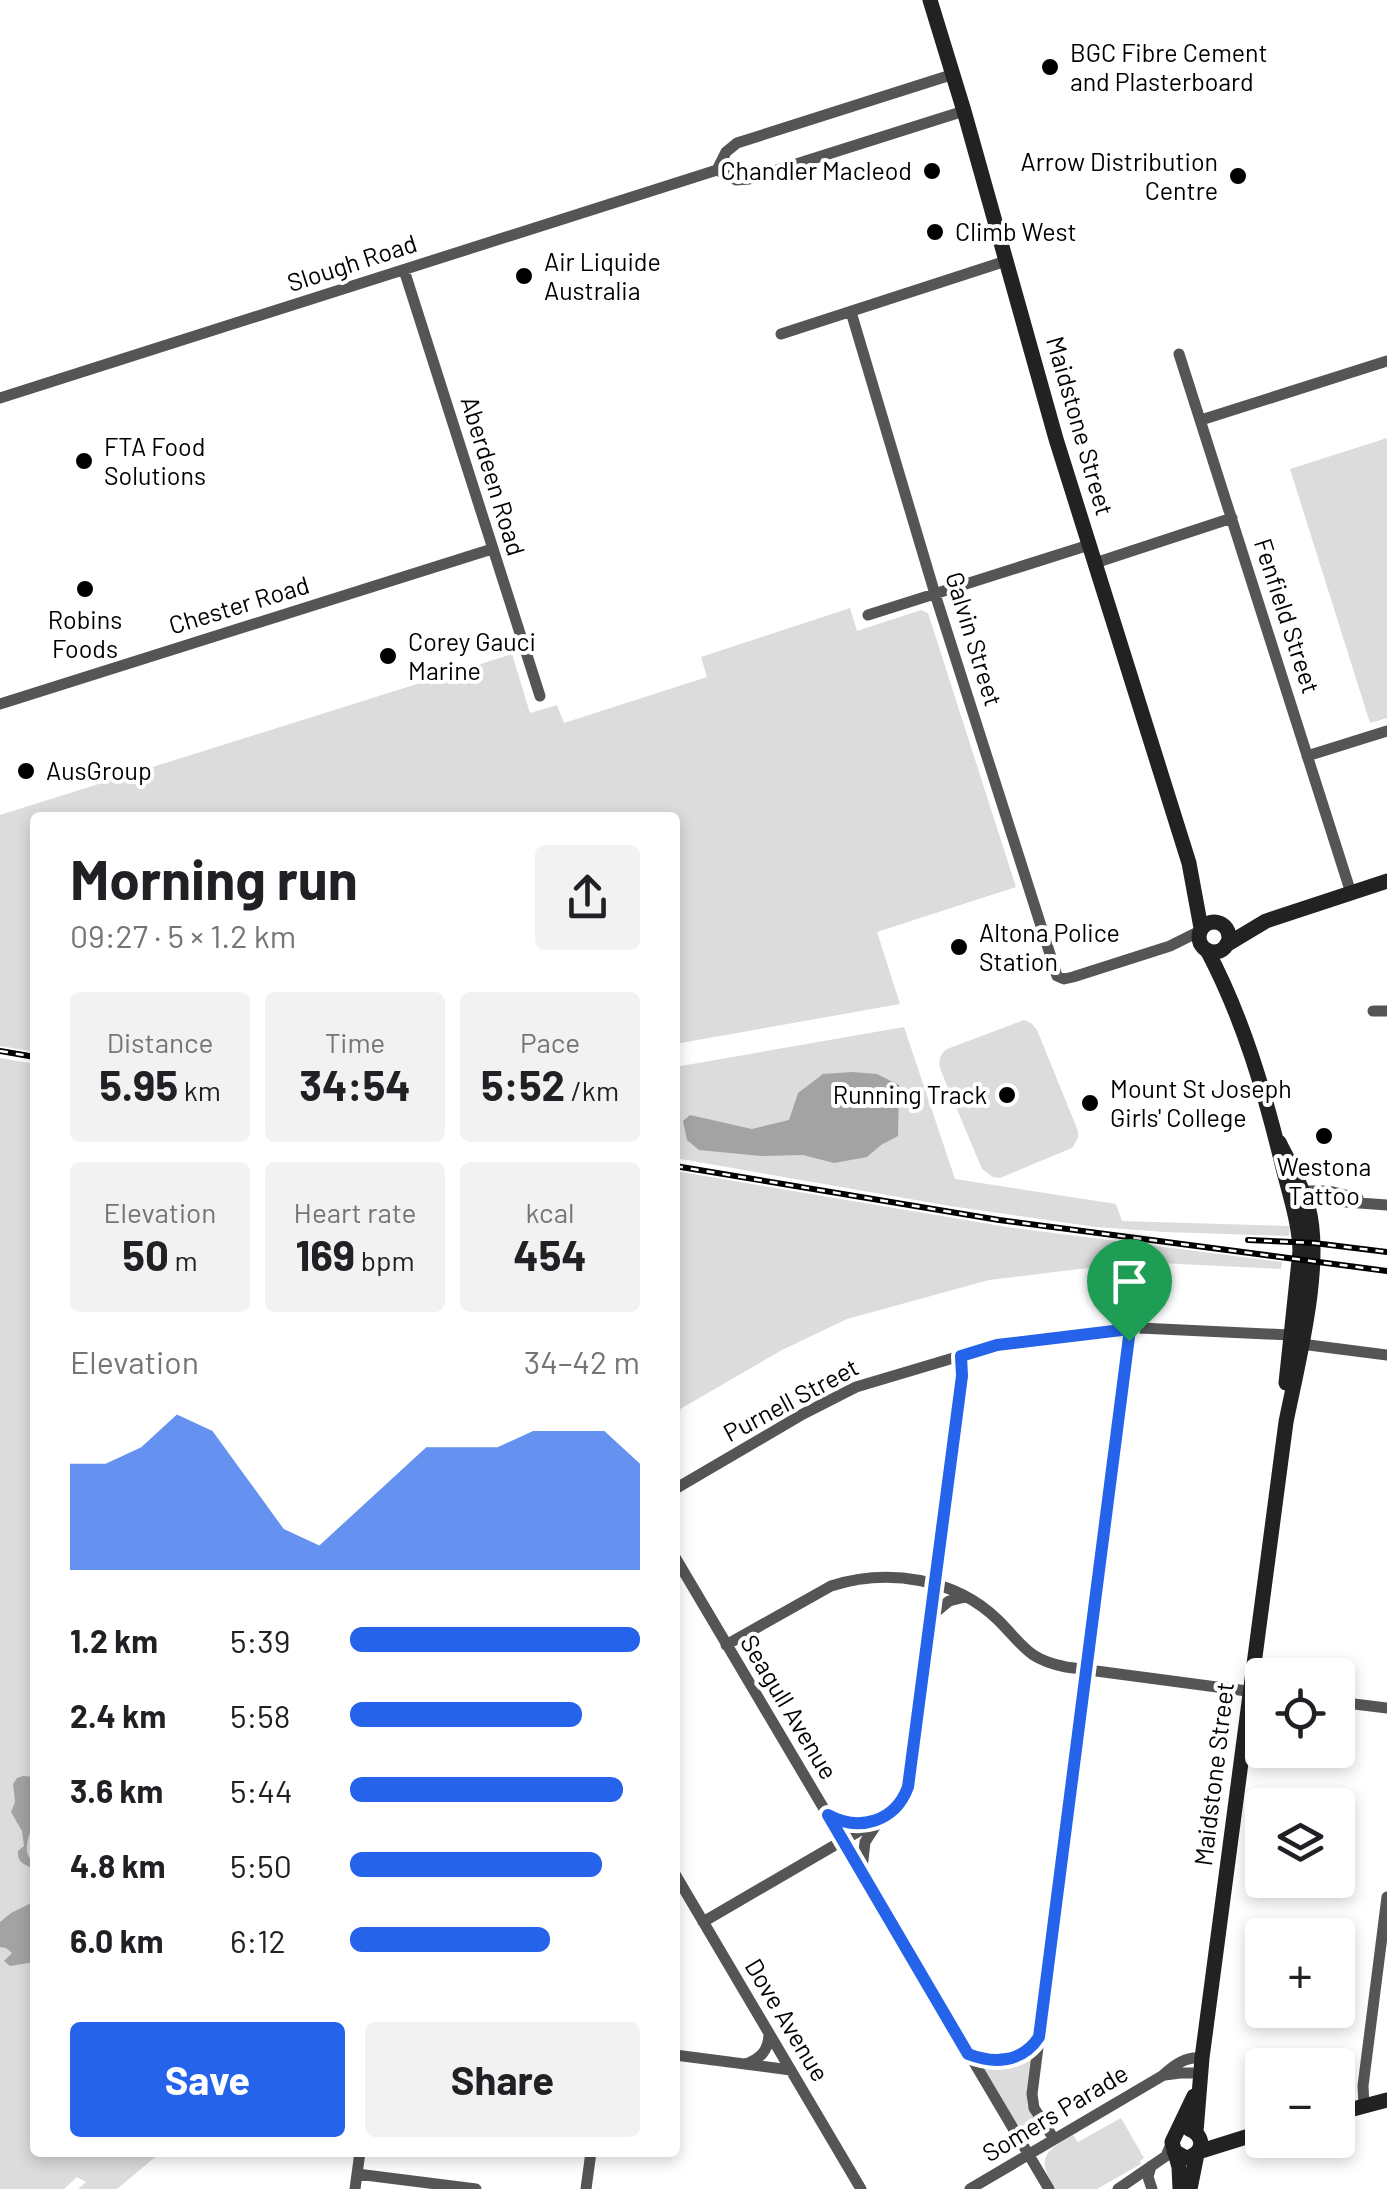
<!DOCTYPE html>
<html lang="en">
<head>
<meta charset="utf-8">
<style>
	body { margin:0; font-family:Barlow,sans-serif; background:#f2f2f2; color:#202124; height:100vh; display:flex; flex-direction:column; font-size:38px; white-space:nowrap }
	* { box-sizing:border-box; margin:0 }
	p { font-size:32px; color:#757577 }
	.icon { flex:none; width:55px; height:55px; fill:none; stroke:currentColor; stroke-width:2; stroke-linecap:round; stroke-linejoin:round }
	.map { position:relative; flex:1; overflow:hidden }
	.sheet { position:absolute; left:30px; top:812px; width:650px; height:1345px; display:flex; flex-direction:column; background:#fff; border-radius:10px; box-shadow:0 5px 15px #0003 }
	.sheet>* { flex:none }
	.tools { position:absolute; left:1245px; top:1658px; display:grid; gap:20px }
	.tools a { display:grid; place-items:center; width:110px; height:110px; border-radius:10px; background:#fff; box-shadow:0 5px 15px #0003; font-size:50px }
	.pin { position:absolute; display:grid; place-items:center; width:85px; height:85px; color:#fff; margin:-102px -42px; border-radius:50% 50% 50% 0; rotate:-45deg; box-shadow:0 0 10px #0007 }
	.pin .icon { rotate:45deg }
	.round { display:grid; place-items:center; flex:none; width:105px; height:105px; border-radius:10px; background:#f2f2f2 }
	.summary { display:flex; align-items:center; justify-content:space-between; height:170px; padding:0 40px }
	h1 { font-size:55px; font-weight:700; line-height:75px }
	.stats { display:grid; grid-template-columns:repeat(3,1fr); gap:15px; height:170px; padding:10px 40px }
	.stats div { display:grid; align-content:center; border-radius:10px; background:#f2f2f2; text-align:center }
	.stats b { font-size:42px; font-weight:700 }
	.stats small { font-size:28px; font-weight:400 }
	.stats p { font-size:28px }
	.chart { height:280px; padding:20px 40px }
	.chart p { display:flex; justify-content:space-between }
	.chart svg { width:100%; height:180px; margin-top:10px; fill:#2563eb; opacity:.7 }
	.cta { display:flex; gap:20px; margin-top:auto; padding:20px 40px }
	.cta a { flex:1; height:115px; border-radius:10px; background:#2563eb; color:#fff; font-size:40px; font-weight:700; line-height:115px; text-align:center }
	.cta a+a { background:#f2f2f2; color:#202124 }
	ul { padding:0 40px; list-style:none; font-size:32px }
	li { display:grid; grid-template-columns:160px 120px 1fr; align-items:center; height:75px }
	li i { height:25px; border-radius:12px; background:#2563eb }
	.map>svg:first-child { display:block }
	.green { fill:#dcdcdc }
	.water { fill:#a3a3a3 }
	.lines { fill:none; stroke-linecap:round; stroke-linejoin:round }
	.street { stroke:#555; stroke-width:11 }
	.secondary { stroke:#222; stroke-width:15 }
	.rail-casing { stroke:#000; stroke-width:6 }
	.rail { stroke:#fff; stroke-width:2.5; stroke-dasharray:8; stroke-linecap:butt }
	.route-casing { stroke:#fff; stroke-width:20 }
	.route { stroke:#2563eb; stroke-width:12 }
	.poi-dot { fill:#000; stroke:#fff; stroke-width:4 }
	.labels { text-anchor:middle; stroke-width:8; stroke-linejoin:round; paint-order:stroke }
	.poi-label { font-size:25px; fill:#000; stroke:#fff; text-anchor:start }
	.street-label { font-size:25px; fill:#000; stroke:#fff }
</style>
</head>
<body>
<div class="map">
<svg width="1387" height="2189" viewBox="0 0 1387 2189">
	<rect width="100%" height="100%" fill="#fff"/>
	<path class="green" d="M 1387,438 L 1387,718 L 1370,723 L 1290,469 Z
		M 850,608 L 857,631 L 921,610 L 928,613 L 1016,887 L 877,932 L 900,1004 L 675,1044 L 675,818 L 35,818 L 35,1052 L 0,1046 L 0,815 L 512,654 L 530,713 L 557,705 L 564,723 L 707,677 L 701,657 Z
		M 1024,1020 L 1031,1023 L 1037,1030 L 1078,1131 L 1078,1138 L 1072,1148 L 1000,1178 L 993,1177 L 982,1169 L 941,1071 C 938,1062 939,1055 947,1049 Z
		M 904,1027 L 955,1179 L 1116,1204 L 1122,1221 L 1290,1226 L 1289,1236 L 1165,1232 L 1096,1227 L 950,1206 L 675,1158 L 675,1067 Z
		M 0,1058 L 35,1064 L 35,2152 L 160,2153 L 117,2189 L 78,2189 L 86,2182 L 77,2177 L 64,2189 L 0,2189 Z
		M 675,1171 L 1007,1227 L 1282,1262 L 1281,1269 L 1137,1262 L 989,1280 L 847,1319 L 782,1350 L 675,1412 Z
		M 1025,2057 L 1030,2059 L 1031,2062 L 1027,2103 L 1039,2131 L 1034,2139 L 1025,2138 L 983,2070 L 987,2065 L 1004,2065 Z
		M 1121,2118 L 1144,2158 L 1140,2161 L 1141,2164 L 1097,2189 L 1055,2189 C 1036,2157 1044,2152 1073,2135 L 1078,2142 Z"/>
	<path class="water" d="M 852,1072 L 877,1074 L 899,1085 L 898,1136 L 881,1145 L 867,1157 L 834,1163 L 803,1155 L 761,1156 L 699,1150 L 687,1140 L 683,1121 L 690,1115 L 752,1129 L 789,1120 L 798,1093 L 823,1074 Z
		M 23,1776 L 35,1777 L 35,1830 L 29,1835 C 28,1840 26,1846 27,1852 C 29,1860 35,1863 35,1872 C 28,1863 17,1866 18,1851 L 24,1846 L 22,1831 L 11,1812 L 15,1802 L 13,1784 L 17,1778 Z
		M 35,1901 L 35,1962 L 10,1966 L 4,1961 L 12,1953 L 6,1948 L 0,1947 L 0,1922 L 11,1913 Z"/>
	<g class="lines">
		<path class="street" d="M 717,170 L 726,152 L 737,143 L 954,74
			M 404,270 L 540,696
			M 851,312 L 935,594 L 1057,976 L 1064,979 L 1073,977 L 1170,946 L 1200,931
			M 781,334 L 1006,261
			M 1179,354 L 1351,893
			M 0,398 L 717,170 L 736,180 L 749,179 L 964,111
			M 1201,420 L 1387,361
			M 1095,563 L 1232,518
			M 868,615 L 1089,545
			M 0,704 L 492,549
			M 1307,756 L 1387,731
			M 1373,1011 L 1387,1011
			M 1302,1191 L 1329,1191 L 1358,1198
			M 1305,1199 L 1387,1205
			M 1301,1344 L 1387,1355
			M 675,1489 L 803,1414 L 856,1387 L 997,1345 L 1140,1328 L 1289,1335
			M 675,1557 L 1049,2189
			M 931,1616 L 949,1601 L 965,1597
			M 726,1645 L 831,1586 C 888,1568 955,1578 998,1620 C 1024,1646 1027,1659 1066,1667 L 1262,1693
			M 1338,1702 L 1387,1708
			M 827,1815 L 847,1823 L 866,1824
			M 862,1869 L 865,1842 L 878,1822
			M 675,1874 L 861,2189
			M 703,1922 L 885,1816 C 899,1806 906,1795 910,1778 L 962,1376 L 961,1355
			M 968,2053 C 994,2064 1022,2063 1039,2037
			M 675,2055 L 791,2070
			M 746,2064 C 761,2058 768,2051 769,2035
			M 1165,2075 L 1180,2073 L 1201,2073
			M 1364,2106 L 1363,2086 L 1387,1897
			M 1054,2139 L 1034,2108 L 1032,2094 L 1130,1329
			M 1151,2166 L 1148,2177 L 1152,2189
			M 357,2174 L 476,2189
			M 355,2189 L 360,2152
			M 586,2189 L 591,2152
			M 970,2189 L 1162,2076 C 1174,2065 1186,2056 1202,2058
			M 1118,2189 L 1166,2156 L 1172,2142"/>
		<path class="secondary" d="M 930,0 L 964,111 L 1056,439 L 1189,863 L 1201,928
			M1199 937a15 15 0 1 1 30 0a15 15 0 1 1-30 0Z
			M 1226,945 L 1266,921 L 1387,881
			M 1207,950 C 1243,1018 1265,1093 1283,1168 C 1290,1196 1299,1222 1300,1251 L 1286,1383
			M 1338,2113 L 1387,2100
			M 1196,2132 L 1202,2058 L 1286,1422 C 1298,1362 1324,1264 1308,1206 C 1301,1184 1289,1162 1279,1142
			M 1174,2151 L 1186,2158 C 1204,2154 1206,2136 1189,2129
			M 1198,2152 L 1262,2132
			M 1180,2189 L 1179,2167 L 1172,2142 L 1194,2096
			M 1190,2189 L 1197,2154"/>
		<defs>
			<path id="rail" d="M 0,1051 L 35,1057
				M 675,1166 L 999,1220 L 1387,1271
				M 1248,1240 L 1314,1243 L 1387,1252"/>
		</defs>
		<use href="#rail" class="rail-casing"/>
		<use href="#rail" class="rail"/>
	</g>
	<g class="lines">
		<defs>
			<path id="route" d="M 1130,1329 L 1039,2037 C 1022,2063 994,2064 968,2054 L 828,1815 C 859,1832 895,1822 908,1787 L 962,1376 L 961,1356 L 997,1345 Z"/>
		</defs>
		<use href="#route" class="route-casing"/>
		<use href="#route" class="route"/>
	</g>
	<g class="poi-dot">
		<circle cx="1050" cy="67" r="10"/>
		<circle cx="932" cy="171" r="10"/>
		<circle cx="1238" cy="176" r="10"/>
		<circle cx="935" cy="232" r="10"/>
		<circle cx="524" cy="276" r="10"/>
		<circle cx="84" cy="461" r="10"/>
		<circle cx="85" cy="589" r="10"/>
		<circle cx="388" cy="656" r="10"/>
		<circle cx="26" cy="771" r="10"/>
		<circle cx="959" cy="947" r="10"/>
		<circle cx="1007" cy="1095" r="10"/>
		<circle cx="1090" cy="1103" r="10"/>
		<circle cx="1324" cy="1136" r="10"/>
	</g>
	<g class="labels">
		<g class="poi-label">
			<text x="1070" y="62">BGC Fibre Cement<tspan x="1070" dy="29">and Plasterboard</tspan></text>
			<text x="1218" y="171" text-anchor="end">Arrow Distribution<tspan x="1218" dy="29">Centre</tspan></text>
			<text x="912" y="180" text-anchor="end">Chandler Macleod</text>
			<text x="955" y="241">Climb West</text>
			<text x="544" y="271">Air Liquide<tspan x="544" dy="29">Australia</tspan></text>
			<text x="104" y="456">FTA Food<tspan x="104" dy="29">Solutions</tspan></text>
			<text x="85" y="629" text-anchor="middle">Robins<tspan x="85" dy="29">Foods</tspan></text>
			<text x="408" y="651">Corey Gauci<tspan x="408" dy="29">Marine</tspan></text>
			<text x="46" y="780">AusGroup</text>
			<text x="979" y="942">Altona Police<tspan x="979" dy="29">Station</tspan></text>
			<text x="1110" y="1098">Mount St Joseph<tspan x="1110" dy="29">Girls' College</tspan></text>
			<text x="987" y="1104" text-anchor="end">Running Track</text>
			<text x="1324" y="1176" text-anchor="middle">Westona<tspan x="1324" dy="29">Tattoo</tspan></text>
		</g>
		<g class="street-label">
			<text transform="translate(352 263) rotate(-18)" y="9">Slough Road</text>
			<text transform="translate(1080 426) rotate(74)" y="9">Maidstone Street</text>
			<text transform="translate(493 476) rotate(73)" y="9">Aberdeen Road</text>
			<text transform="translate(239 605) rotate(-17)" y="9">Chester Road</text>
			<text transform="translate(1287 616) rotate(72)" y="9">Fenfield Street</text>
			<text transform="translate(974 639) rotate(73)" y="9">Galvin Street</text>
			<text transform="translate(791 1400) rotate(-28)" y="9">Purnell Street</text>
			<text transform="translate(789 1707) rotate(59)" y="9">Seagull Avenue</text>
			<text transform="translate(1214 1774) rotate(-83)" y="9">Maidstone Street</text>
			<text transform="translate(787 2020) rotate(59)" y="9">Dove Avenue</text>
			<text transform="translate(1055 2113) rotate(-31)" y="9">Somers Parade</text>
		</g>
	</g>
</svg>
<div class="tools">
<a><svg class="icon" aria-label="locate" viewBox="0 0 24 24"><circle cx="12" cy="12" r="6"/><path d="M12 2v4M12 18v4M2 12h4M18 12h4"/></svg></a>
<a><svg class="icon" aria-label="layers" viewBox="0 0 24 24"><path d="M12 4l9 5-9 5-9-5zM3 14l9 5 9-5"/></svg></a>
<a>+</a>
<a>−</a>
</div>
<div class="pin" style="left:1129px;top:1341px;background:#1e9e55"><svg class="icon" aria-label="arrive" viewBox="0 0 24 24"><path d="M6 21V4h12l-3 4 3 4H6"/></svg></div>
<section class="sheet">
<div class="summary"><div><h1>Morning run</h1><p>09:27 · 5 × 1.2 km</p></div><a class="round"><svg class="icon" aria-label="share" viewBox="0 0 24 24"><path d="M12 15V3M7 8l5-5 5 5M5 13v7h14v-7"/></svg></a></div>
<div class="stats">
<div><p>Distance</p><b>5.95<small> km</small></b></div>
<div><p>Time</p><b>34:54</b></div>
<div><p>Pace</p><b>5:52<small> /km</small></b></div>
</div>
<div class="stats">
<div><p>Elevation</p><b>50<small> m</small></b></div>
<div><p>Heart rate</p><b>169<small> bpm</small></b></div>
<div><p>kcal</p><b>454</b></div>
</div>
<div class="chart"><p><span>Elevation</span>34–42 m</p>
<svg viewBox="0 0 160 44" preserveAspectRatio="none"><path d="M0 44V18L10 18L20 14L30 6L40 10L50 22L60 34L70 38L80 30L90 22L100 14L110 14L120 14L130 10L140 10L150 10L160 18V44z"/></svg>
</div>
<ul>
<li><b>1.2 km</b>5:39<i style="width:100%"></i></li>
<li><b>2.4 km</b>5:58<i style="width:80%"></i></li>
<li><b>3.6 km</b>5:44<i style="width:94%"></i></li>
<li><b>4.8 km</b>5:50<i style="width:87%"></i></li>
<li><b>6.0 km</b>6:12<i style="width:69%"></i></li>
</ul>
<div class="cta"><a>Save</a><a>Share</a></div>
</section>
</div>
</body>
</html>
